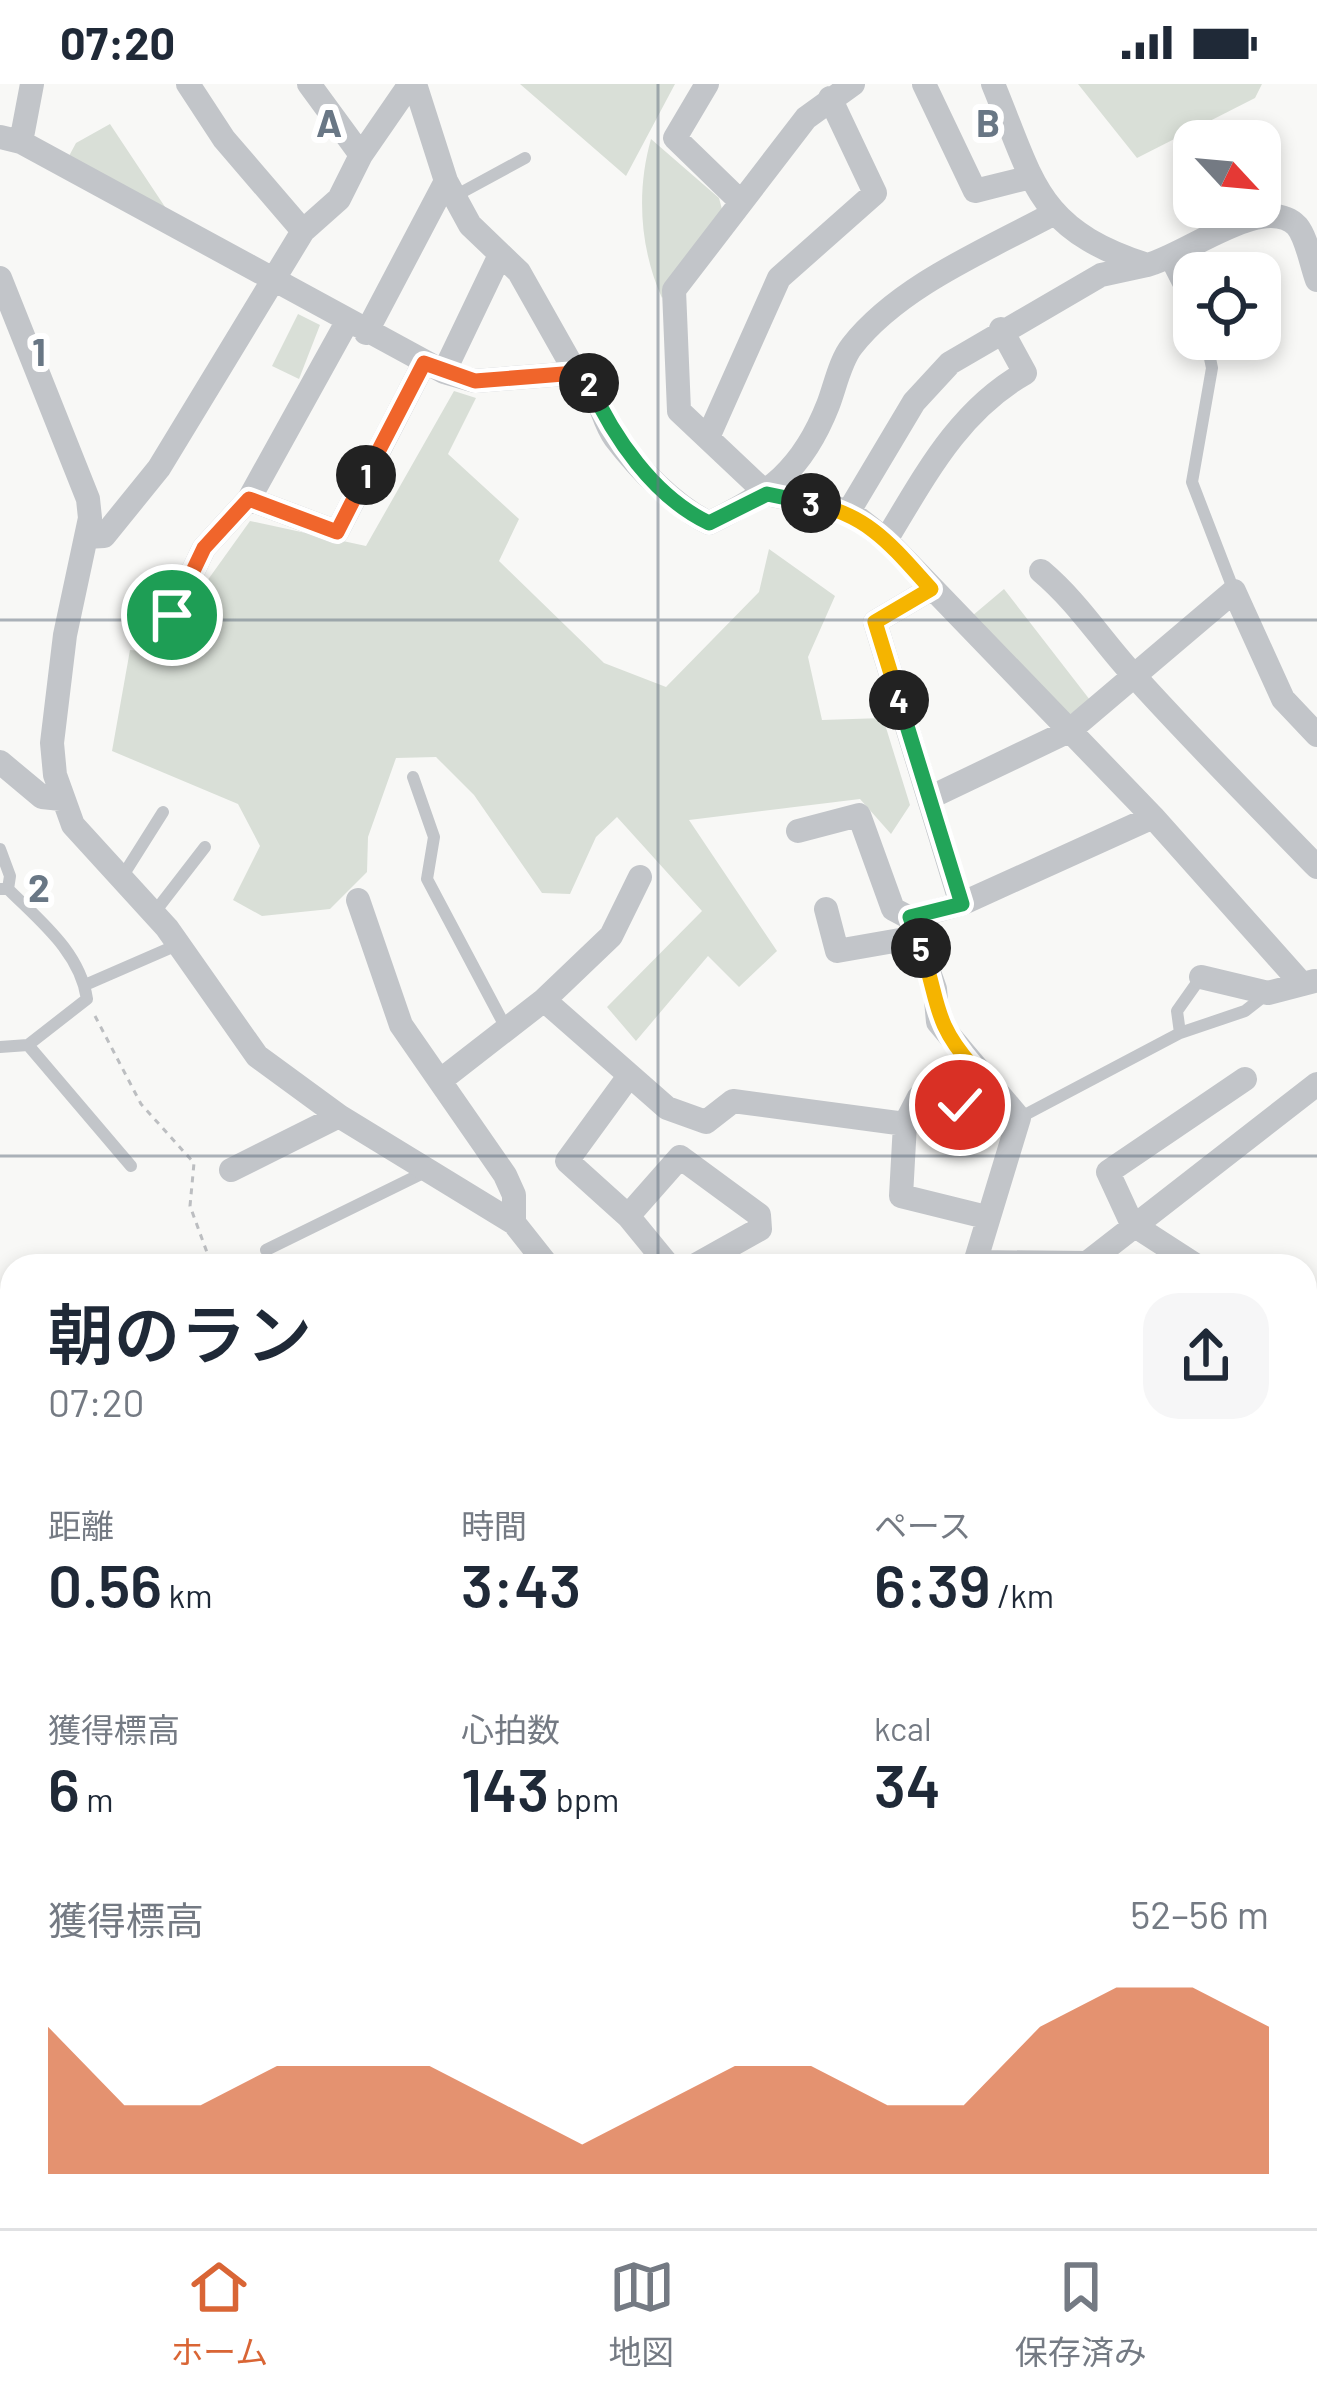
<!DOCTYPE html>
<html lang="ja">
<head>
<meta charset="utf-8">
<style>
	body { margin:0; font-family:Barlow,"Noto Sans JP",sans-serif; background:#f6f6f7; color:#1f2937; height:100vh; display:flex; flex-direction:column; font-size:45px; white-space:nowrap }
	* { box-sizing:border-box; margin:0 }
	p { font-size:39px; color:#747a83 }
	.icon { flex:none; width:66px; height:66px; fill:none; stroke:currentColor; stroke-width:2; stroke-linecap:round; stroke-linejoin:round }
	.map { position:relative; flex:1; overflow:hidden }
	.side { position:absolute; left:0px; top:1170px; width:1317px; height:975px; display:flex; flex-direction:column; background:#fff; border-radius:36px 36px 0 0; box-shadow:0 6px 18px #0003 }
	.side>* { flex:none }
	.needle { width:78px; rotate:116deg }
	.fabs { position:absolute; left:1173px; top:36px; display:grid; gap:24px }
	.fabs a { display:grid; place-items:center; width:108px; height:108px; border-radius:24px; background:#fff; box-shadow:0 6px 18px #0003; font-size:60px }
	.pin { position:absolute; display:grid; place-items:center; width:102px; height:102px; color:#fff; margin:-51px; border:6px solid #fff; border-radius:50%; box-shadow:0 3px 12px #0007 }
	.km { position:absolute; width:60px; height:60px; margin:-30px; border-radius:50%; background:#222; color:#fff; font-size:33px; line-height:60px; text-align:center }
	.round { display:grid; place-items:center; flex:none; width:126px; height:126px; border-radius:36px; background:#f6f6f7 }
	.headline { display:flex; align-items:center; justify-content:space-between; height:204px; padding:0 48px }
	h1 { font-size:66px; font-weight:600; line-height:90px }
	.stats { display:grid; grid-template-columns:repeat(3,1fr); gap:18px; height:204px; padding:12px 48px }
	.stats div { display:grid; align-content:center }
	.stats b { font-size:60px; font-weight:600 }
	.stats small { font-size:33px; font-weight:400 }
	.stats p { font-size:33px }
	.chart { height:336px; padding:24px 48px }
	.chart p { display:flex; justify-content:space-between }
	.chart svg { width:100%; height:216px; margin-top:12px; fill:#d96535; opacity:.7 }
	.status { display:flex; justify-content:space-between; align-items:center; height:84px; padding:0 60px; background:#fff; direction:ltr }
	.status svg { height:33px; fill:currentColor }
	.menu { display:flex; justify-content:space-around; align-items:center; height:168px; border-top:3px solid #e0e1e3; background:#fff; font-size:33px; color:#747a83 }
	.menu a { display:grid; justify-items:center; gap:6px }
	.menu .active { color:#d96535 }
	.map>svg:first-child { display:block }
	.green { fill:#d9dfd7 }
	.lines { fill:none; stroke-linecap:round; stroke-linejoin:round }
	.path { stroke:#bcbec1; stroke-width:3; stroke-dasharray:6 6; stroke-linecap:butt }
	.lane { stroke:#c2c5c9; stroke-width:12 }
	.street { stroke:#c2c5c9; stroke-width:24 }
	.secondary { stroke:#d5d9dd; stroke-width:33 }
	.split-1-casing { stroke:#fff; stroke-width:24 }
	.split-2-casing { stroke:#fff; stroke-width:24 }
	.split-3-casing { stroke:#fff; stroke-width:24 }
	.split-4-casing { stroke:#fff; stroke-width:24 }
	.split-5-casing { stroke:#fff; stroke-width:24 }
	.split-6-casing { stroke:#fff; stroke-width:24 }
	.split-1 { stroke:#f0652b; stroke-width:15 }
	.split-2 { stroke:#f0652b; stroke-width:15 }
	.split-3 { stroke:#22a559; stroke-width:15 }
	.split-4 { stroke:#f5b400; stroke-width:15 }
	.split-5 { stroke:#22a559; stroke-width:15 }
	.split-6 { stroke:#f5b400; stroke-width:15 }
	.grid { fill:none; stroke:#697785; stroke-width:3; stroke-opacity:0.55 }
	.grid-label { font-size:39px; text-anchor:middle; font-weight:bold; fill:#697785; stroke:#fff; stroke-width:12; stroke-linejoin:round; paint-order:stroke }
</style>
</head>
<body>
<div class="status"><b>07:20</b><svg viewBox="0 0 49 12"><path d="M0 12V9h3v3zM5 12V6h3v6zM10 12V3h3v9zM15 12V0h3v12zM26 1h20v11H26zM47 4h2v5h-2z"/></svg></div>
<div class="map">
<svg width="1317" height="2144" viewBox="0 0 1317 2144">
	<rect width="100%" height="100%" fill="#f8f8f6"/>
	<path class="green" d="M 520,0 L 675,0 L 626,92 Z
		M 1078,0 L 1262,0 L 1255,14 L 1137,74 Z
		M 110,40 L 173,135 L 69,72 L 76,59 Z
		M 651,55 L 719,114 L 723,129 L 662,214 C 640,165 636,108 651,55 Z
		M 298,230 L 320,241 L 299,295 L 272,282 Z
		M 454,307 L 476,314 L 448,370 L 519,435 L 499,477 L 604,579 L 666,603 L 759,508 L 769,465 L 835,512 L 808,573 L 822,636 L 883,634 L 910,721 L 891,750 L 860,715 L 689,736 L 777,867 L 739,903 L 708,872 L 636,957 L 607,923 L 702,827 L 617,733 L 596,753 L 570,810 L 542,809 L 474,711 L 436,673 L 396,674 L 368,753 L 367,788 L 330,825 L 262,832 L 233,816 L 260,762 L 238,720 L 112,667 L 130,566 L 179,570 L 197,511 L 250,437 L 366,462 Z
		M 1004,505 L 1090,616 L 1065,634 L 972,532 Z
		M 0,1775 L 12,1810 L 12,2133 L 496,2133 L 515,2144 L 0,2144 Z"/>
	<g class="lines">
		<path class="path" d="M 95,932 L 141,1020 L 194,1079 L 190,1122 L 212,1182
			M 0,1858 L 12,1860
			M 0,1952 L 12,1942
			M 0,2112 L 12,2103
			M 0,2132 L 4,2144
			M 407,2144 L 415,2135 L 426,2144"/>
		<path class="lane" d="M 455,112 L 525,74
			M 1166,176 L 1194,231
			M 1206,255 L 1212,284 L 1192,398 L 1234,507
			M 413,693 L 434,753 L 427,795 L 506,944
			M 0,765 L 10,792 L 8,805
			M 122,793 L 163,728
			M 0,805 L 8,805 C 40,837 80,868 87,915 L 28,961 L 0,963
			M 154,829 L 205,763
			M 85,901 L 177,861
			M 1180,949 L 1177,927 L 1201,893
			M 28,961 L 131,1082
			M 1019,1034 L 1180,949 L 1245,927 L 1268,909
			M 266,1166 L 427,1087
			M 0,1254 L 12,1249"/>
		<path class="street" d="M 188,0 L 224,55 L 303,147
			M 309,0 L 361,71
			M 415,0 L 446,97 L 470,141 L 519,188 L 576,289
			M 707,0 L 675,54 L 740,117
			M 853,0 L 806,34 L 674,206 L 679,327 L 767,410 L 849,427 L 886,456 L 1153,733 L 1302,900
			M 924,0 L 975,107 L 1031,93
			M 993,0 C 1034,99 1036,145 1147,181 C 1187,171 1264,108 1297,142 C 1307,154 1311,180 1317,196
			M 0,53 L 21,58 L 444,288 L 475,297 L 576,289 C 600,301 600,334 615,354 C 638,384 675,423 709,439 C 770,409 802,387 828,321 C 835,303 840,277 852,262 C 899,202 986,166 1051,131
			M 21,58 L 32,0
			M 0,194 L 88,415 L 90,434 L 65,551 L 52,659 L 55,691 L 73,741 L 167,844 L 257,972 L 339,1032 L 514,1139 L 548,1182
			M 366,249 L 446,97
			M 444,288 L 499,173
			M 709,351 L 779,194 L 875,109 L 830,14
			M 249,415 L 337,448 L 424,279
			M 849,427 L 914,318 L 950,279 L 1101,191 L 1147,181
			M 86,453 L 104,452 L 159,384 L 303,147 L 339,115 L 361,71 L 410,0
			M 886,456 C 925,392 958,327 1025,289 L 1001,245
			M 1041,487 C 1081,521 1102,558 1138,596 C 1196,660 1257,721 1317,783
			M 931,505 L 875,538 L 961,820
			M 152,555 L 172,531 L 204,464 L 249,415 L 347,238
			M 0,678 L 42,713 L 61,715
			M 929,714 L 1069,647 L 1234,507 L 1283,615 L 1317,651
			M 798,747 L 859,731 L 893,825 L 910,834 L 961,820 L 1153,733
			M 358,816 L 401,941 L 505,1091 L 514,1111 L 514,1139
			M 826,825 L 837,867 L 917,853
			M 910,834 L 935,905 L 938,938 L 1019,1034 L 974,1182
			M 1201,893 L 1268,909 L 1315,897
			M 544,916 L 667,1024 L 706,1038 L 733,1017 L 905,1040
			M 972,982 L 960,1021 L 919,1013 L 905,1040 L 901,1112 L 986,1133
			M 629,992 L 567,1077 L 628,1132 L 669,1182
			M 441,996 L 544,916 L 611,852 L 640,793
			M 231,1086 L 339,1032
			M 628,1132 L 680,1073 L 759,1131 L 760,1145 L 694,1182
			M 976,1178 L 1087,1179 L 1317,1000
			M 1197,1182 L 1132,1140 L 1108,1088 L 1245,995
			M 1305,1266 L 1317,1250
			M 1305,1397 L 1317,1408
			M 0,1510 L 12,1543
			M 1305,1872 L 1317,1870
			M 1305,2017 L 1317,2047
			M 614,2133 L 627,2144
			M 745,2144 L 756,2133"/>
		<path class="secondary" d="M 1305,2065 L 1317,2059
			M 1118,2144 L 1144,2133"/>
	</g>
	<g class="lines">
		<defs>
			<path id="split-1" d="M 172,531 L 204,464 L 249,415 L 337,448 L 366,391"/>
			<path id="split-2" d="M 366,391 L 424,279 L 475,297 L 576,289 L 589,299"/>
			<path id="split-3" d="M 589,299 C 613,353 654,413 709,439 L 767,410 L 811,419"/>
			<path id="split-4" d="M 811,419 C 869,431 892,462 931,505 L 875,538 L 899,616"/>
			<path id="split-5" d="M 899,616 L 962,820 L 910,833 L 921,864"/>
			<path id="split-6" d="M 921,864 C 940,919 932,936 972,982 L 960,1021"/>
		</defs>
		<use href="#split-1" class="split-1-casing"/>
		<use href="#split-2" class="split-2-casing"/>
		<use href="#split-3" class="split-3-casing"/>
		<use href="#split-4" class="split-4-casing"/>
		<use href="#split-5" class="split-5-casing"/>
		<use href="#split-6" class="split-6-casing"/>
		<use href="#split-1" class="split-1"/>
		<use href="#split-2" class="split-2"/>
		<use href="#split-3" class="split-3"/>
		<use href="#split-4" class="split-4"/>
		<use href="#split-5" class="split-5"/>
		<use href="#split-6" class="split-6"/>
	</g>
	<path class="grid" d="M 658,0 L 658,1182M 0,536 L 1317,536M 0,1072 L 1317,1072M 0,1608 L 12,1608M 1305,1608 L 1317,1608M 658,2133 L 658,2144"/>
	<g class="grid-label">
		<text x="329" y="53">A</text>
		<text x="988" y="53">B</text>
		<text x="39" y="282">1</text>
		<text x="39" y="818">2</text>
	</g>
</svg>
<div class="fabs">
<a><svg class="needle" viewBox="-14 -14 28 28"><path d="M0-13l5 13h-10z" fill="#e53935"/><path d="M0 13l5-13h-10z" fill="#747a83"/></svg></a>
<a><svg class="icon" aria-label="locate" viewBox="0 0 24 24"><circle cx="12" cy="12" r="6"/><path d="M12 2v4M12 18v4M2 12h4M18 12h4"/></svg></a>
</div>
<div class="pin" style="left:172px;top:531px;background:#1e9e55"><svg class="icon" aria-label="arrive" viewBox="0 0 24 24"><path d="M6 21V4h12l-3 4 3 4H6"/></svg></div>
<div class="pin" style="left:960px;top:1021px;background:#d93025"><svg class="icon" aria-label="check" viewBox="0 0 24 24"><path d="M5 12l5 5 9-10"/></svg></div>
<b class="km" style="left:366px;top:391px">1</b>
<b class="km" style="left:589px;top:299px">2</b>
<b class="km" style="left:811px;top:419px">3</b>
<b class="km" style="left:899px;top:616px">4</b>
<b class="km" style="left:921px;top:864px">5</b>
<section class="side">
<div class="headline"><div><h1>朝のラン</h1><p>07:20</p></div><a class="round"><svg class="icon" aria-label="share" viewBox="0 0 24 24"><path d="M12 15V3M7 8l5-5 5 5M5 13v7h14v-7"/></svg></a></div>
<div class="stats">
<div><p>距離</p><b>0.56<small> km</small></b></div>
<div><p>時間</p><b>3:43</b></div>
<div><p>ペース</p><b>6:39<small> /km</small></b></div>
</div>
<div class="stats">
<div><p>獲得標高</p><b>6<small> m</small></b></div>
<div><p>心拍数</p><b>143<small> bpm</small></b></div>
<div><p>kcal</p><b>34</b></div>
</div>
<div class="chart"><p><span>獲得標高</span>52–56 m</p>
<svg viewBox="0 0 160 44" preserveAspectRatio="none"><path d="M0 44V14L10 30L20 30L30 22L40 22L50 22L60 30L70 38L80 30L90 22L100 22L110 30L120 30L130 14L140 6L150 6L160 14V44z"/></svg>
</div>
</section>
</div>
<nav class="menu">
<a class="active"><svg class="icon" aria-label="home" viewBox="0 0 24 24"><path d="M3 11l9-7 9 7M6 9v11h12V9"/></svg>ホーム</a>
<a><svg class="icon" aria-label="map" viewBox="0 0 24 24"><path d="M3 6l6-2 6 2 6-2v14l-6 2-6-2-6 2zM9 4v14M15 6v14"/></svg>地図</a>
<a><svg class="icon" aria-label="saved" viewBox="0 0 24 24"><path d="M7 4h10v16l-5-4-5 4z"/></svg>保存済み</a>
</nav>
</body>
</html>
